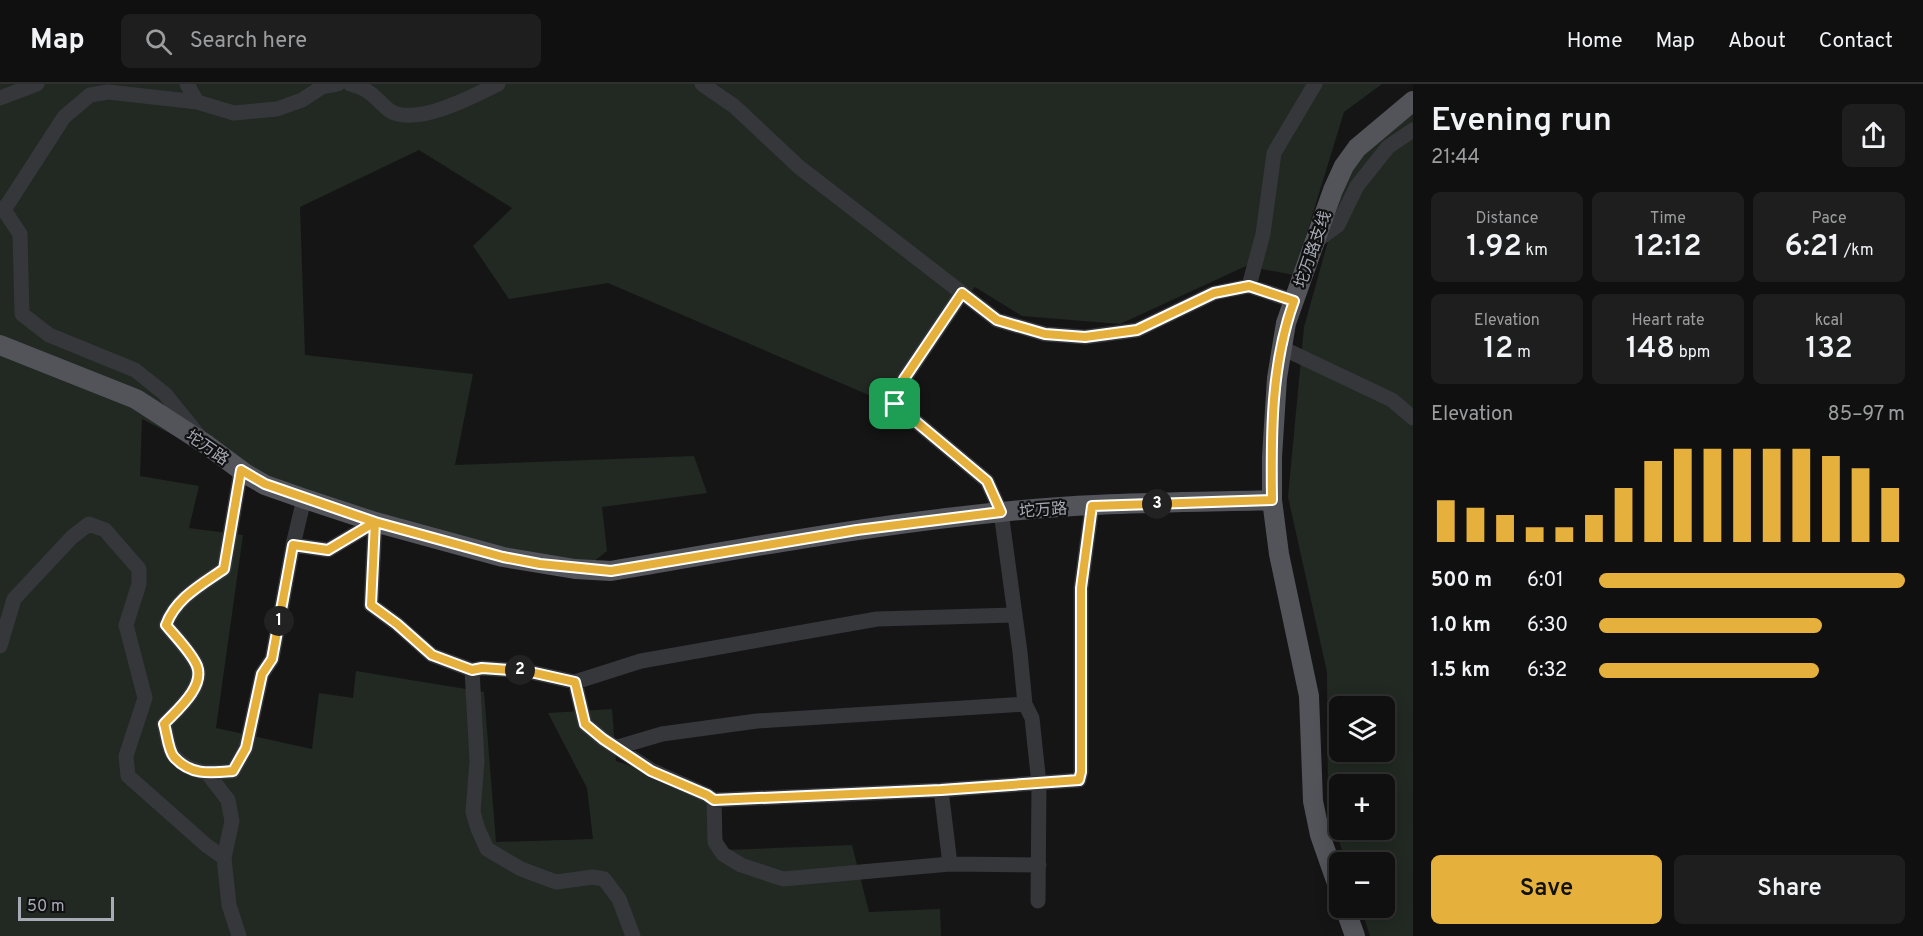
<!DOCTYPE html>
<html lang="en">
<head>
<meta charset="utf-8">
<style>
	body { margin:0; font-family:Overpass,"Noto Sans SC",sans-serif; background:#1e1e1e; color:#f1f3f6; height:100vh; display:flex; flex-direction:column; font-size:22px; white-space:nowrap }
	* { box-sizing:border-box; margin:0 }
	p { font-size:20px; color:#9c9d9f }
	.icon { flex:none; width:33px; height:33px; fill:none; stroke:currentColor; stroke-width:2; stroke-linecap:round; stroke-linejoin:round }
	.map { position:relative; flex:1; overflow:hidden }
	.details { display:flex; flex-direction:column; background:#101010; width:510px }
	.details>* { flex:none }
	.tools { position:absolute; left:1329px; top:612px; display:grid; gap:12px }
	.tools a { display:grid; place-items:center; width:66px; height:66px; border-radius:9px; background:#101010; box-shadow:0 3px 15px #0003,0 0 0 2px #303030; font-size:30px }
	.scale { position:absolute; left:18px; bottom:15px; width:96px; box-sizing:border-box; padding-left:6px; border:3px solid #a7abb6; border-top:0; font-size:16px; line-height:21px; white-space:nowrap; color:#a7abb6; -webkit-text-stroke:4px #101011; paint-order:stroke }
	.pin { position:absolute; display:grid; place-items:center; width:51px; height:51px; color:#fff; margin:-26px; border-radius:12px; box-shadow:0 3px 9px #0006 }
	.km { position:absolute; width:30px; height:30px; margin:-15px; border-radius:50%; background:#222; color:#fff; font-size:16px; line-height:30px; text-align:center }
	.round { display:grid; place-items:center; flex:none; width:63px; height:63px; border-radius:9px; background:#1e1e1e }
	.head { display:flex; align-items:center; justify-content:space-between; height:102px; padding:0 18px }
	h1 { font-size:33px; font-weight:600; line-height:45px }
	.stats { display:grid; grid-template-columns:repeat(3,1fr); gap:9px; height:102px; padding:6px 18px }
	.stats div { display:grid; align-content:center; border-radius:9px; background:#1e1e1e; text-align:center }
	.stats b { font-size:30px; font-weight:600 }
	.stats small { font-size:16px; font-weight:400 }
	.stats p { font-size:16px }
	.chart { height:168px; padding:12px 18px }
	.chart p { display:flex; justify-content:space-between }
	.chart svg { width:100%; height:108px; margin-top:6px; stroke:#e6b03d; stroke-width:6 }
	.button { display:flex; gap:12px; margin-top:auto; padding:12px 18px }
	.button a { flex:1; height:69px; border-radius:9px; background:#e6b03d; color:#111; font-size:24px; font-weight:600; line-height:69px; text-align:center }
	.button a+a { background:#1e1e1e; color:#f1f3f6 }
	ul { padding:0 18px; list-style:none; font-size:20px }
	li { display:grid; grid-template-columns:96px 72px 1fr; align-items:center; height:45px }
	li i { height:15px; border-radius:8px; background:#e6b03d }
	header { display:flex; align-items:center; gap:36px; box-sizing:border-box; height:84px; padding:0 30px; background:#101010; border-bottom:2px solid #303030 }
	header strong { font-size:28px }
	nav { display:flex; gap:33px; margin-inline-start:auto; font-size:21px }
	.search { width:420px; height:54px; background:#1e1e1e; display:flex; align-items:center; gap:15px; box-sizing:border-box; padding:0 21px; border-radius:9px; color:#9c9d9f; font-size:22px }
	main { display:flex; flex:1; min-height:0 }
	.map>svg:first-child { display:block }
	.green { fill:#212922; fill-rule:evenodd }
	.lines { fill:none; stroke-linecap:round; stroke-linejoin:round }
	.minor { stroke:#36373b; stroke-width:15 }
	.major { stroke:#52545a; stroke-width:20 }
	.route-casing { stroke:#fff; stroke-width:12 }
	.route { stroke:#e6b03d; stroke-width:8 }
	.labels { text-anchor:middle; stroke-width:4.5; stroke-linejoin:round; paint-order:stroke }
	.street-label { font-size:16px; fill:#a7abb6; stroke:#101011 }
</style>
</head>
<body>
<header>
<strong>Map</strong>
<div class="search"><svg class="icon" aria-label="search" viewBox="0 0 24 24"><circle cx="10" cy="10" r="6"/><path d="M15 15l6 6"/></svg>Search here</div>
<nav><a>Home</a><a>Map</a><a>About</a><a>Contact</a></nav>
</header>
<main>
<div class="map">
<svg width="1413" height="852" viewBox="0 0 1413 852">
	<rect width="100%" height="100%" fill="#151516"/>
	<path class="green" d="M 0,0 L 1382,0 L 1344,28 L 1294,191 L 1246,182 L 1120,240 L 1022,232 L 975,203 L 885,318 L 608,199 L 509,215 L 473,162 L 512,124 L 419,66 L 300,123 L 305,271 L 473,290 L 455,381 L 694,372 L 707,409 L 602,423 L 607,467 L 574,493 L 275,404 L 142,335 L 140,392 L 199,402 L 189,444 L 243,451 L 216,644 L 312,665 L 319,609 L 353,614 L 356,587 L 484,608 L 496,758 L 593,755 L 587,704 L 548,629 L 612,625 L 616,677 L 711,708 L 725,766 L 852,761 L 869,828 L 940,825 L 941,852 L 0,852 Z
		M 1413,18 L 1413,852 L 1370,852 L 1361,824 L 1384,824 L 1384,778 L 1346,778 L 1328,723 L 1327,588 L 1288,413 L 1304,243 L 1342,107 L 1366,55 ZM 1340,622 L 1384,622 L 1384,668 L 1340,668 ZM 1340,700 L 1384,700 L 1384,746 L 1340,746 Z"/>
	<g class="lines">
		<path class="minor" d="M 187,0 L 197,18
			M 350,0 C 356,2 362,3 367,7 C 376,12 383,23 392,28 C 420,41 473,12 498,0
			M 702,0 L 734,22 L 799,83 L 997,236 L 1045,250 L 1085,253 L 1137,246 L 1214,209 L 1249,202 L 1294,217
			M 0,14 L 37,0
			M 0,124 L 4,126 L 20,150 L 22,230 L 49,251 L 135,286 L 165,310 L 199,352
			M 4,126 L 64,33 L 90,11 L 108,8 L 197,18 L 234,29 L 277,25 L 302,16 L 322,3 L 338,0
			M 1315,158 L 1338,141 L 1357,102 L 1388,63 L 1413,46
			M 1249,202 L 1263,150 L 1274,69 L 1315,0
			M 962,209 L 904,295 L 895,320 L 987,397 L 1001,428 L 1020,568 L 1025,620 L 1032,634 L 1039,700 L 1038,817
			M 1280,263 L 1392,316 L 1413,334
			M 241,386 L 224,485 C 201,501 176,514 166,541 C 175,552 192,569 197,582 C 205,603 177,626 164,640 C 167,649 168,666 174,672 C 191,691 210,689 233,687 L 246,664 L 262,590 L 272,575 L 293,461
			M 304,415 L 293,461 L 328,466 L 375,438
			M 375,438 L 371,521 L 397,540 L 432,571 L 472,586 L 482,584 L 526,587 L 575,598 L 641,577 L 877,535 L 1014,531
			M 0,562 L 14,515 L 72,453 L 89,440 L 105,446 L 139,485 L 139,500 L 126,541 L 145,614 L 126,672 L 128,692 L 206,761 L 224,774 L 229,821 L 239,852
			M 472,586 L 477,677 L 473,728 L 478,745 L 487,765 L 521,785 L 556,798 L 593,793 L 604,795 L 619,815 L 633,852
			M 575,598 L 585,640 L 603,655 L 651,686 L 707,711 L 714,716 L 941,706 L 1079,696 L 1081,688 L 1081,504 L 1092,422
			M 618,663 L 662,650 L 757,637 L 1025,620
			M 208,690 L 228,716 L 232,737 L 224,774
			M 941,706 L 950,780
			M 714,716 L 715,758 L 723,770 L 741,781 L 783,795 L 950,780 L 1039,781"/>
		<path class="major" d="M 0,261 L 136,315 L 207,361 L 246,390 L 265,401 L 302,414 L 375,438 L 503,473 L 575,485 L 611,487 C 740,465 870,441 1001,428 C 1091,418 1182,419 1272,416
			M 1340,808 L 1320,751 L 1313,717 L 1309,612 L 1279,470 L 1272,416 L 1272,373 L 1277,294 L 1286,239 L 1333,106 L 1344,82 L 1357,64 L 1413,17
			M 1345,824 L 1355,852"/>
	</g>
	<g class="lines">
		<defs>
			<path id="route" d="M 895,320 L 987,397 L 1001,428 L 857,446 L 611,487 L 540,480 L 503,473 L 375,438 L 328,466 L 293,461 L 272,575 L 262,590 L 246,664 L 233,687 C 211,689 191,692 174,673 C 168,666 167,649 164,640 C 177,626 205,603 197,582 C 192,569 175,552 166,541 C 176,514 201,501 224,485 L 241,386 L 265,400 L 375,438 L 371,521 L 397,540 L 432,571 L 472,586 L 482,584 L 526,587 L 575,598 L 585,640 L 603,655 L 651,687 L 707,711 L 714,716 L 941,706 L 1079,696 L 1081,688 L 1081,504 L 1092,422 L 1272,416 C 1271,350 1271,280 1294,217 L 1249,202 L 1214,209 L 1137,246 L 1085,253 L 1045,250 L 997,236 L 962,209 L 904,295 L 895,320"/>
		</defs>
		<use href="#route" class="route-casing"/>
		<use href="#route" class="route"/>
	</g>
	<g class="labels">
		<g class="street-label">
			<text transform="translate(1312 165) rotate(-71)" y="6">坨万路支线</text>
			<text transform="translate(208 363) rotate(35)" y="6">坨万路</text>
			<text transform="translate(1043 425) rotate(-4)" y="6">坨万路</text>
		</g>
	</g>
</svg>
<div class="tools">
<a><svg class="icon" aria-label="layers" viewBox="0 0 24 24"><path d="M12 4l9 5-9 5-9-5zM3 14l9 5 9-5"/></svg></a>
<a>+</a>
<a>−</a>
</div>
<div class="scale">50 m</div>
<div class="pin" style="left:895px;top:320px;background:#1e9e55"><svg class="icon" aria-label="arrive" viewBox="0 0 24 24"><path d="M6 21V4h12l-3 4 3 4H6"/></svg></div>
<b class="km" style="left:279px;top:537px">1</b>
<b class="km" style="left:520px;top:586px">2</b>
<b class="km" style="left:1157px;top:420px">3</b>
</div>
<section class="details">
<div class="head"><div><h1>Evening run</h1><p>21:44</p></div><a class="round"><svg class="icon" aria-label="share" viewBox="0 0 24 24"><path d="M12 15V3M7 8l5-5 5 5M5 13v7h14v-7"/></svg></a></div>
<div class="stats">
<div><p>Distance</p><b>1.92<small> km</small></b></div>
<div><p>Time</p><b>12:12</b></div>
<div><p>Pace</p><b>6:21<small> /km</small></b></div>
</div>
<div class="stats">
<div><p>Elevation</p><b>12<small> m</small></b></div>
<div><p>Heart rate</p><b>148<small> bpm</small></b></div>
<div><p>kcal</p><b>132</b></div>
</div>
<div class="chart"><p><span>Elevation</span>85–97 m</p>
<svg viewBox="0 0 160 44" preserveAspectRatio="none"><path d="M5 44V27M15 44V30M25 44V33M35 44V38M45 44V38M55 44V33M65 44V22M75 44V11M85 44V6M95 44V6M105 44V6M115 44V6M125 44V6M135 44V9M145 44V14M155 44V22"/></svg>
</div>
<ul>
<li><b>500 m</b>6:01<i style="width:100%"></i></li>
<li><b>1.0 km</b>6:30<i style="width:73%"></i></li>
<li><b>1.5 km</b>6:32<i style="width:72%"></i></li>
</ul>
<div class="button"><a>Save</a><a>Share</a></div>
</section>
</main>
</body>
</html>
